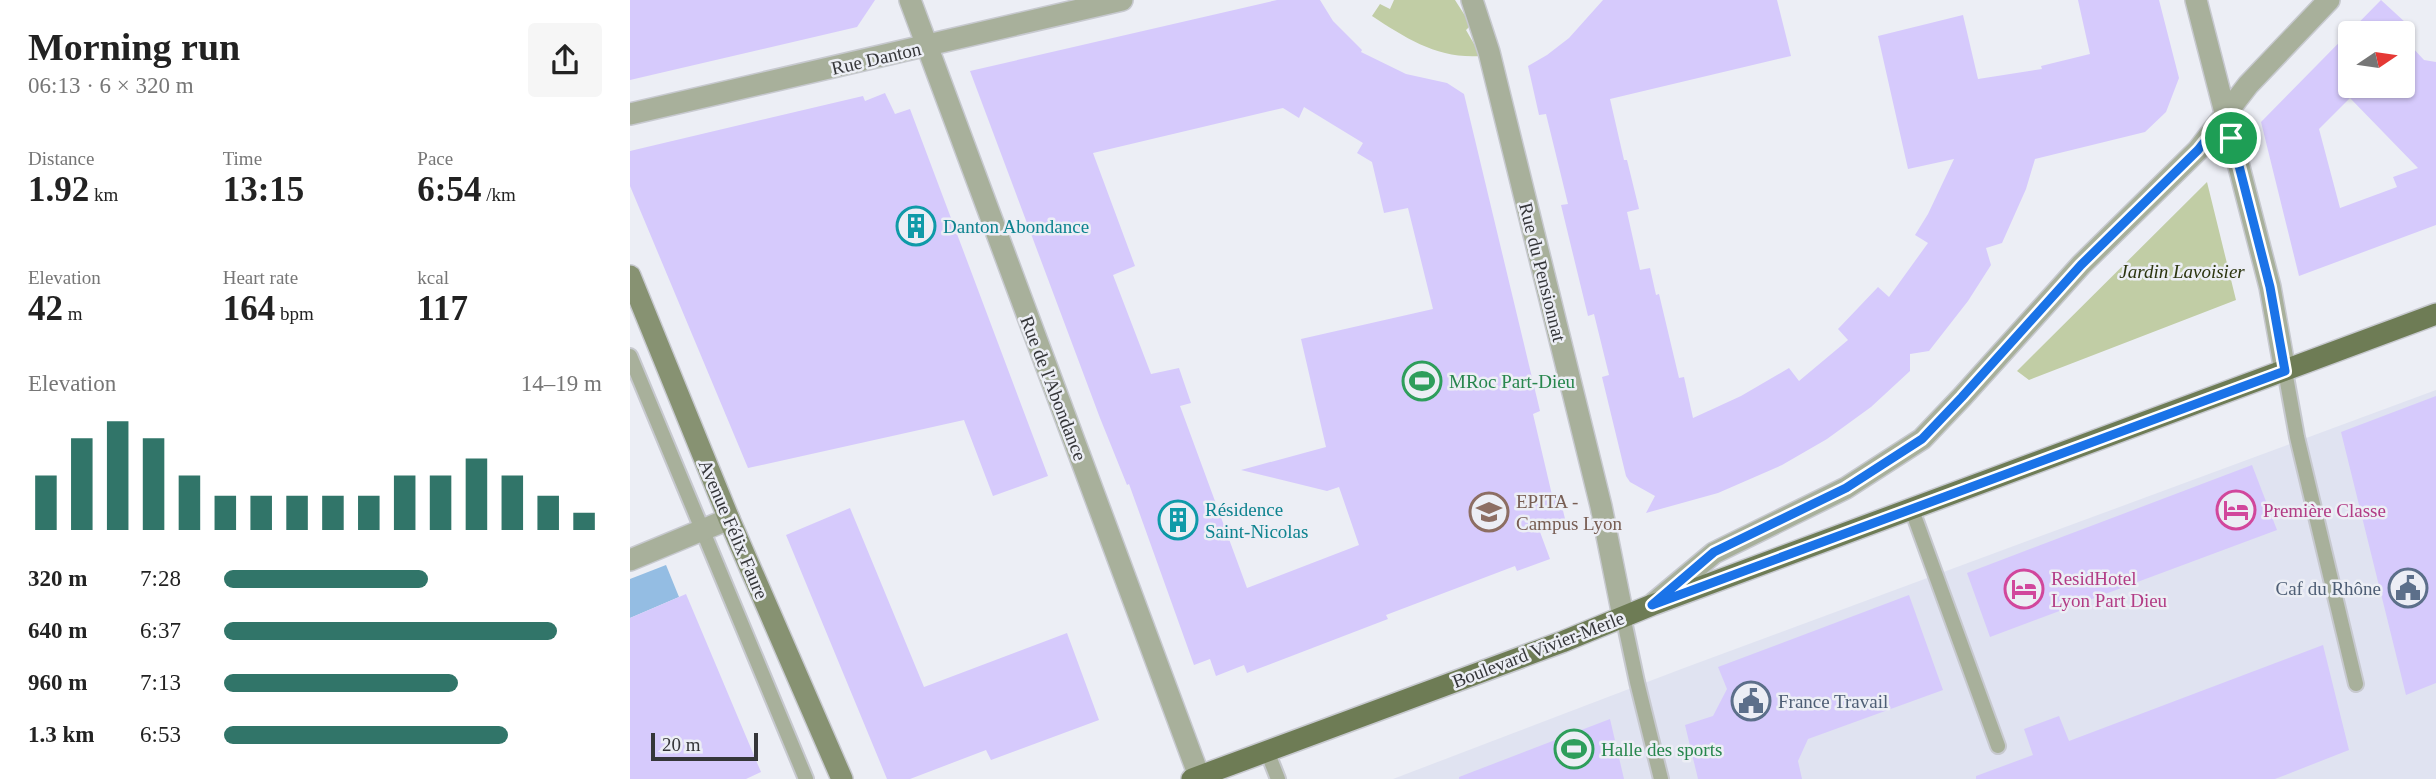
<!DOCTYPE html>
<html lang="en">
<head>
<meta charset="utf-8">
<style>
	body { margin:0; font-family:"Times New Roman",serif; background:#f6f6f6; color:#222; height:100vh; display:flex; flex-direction:column; font-size:26px; white-space:nowrap }
	* { box-sizing:border-box; margin:0 }
	p { font-size:23px; color:#767676 }
	.icon { flex:none; width:38px; height:38px; fill:none; stroke:currentColor; stroke-width:2; stroke-linecap:round; stroke-linejoin:round }
	.map { position:relative; flex:1; overflow:hidden }
	.details { display:flex; flex-direction:column; background:#fff; width:630px }
	.details>* { flex:none }
	.needle { width:46px; rotate:77deg }
	.controls { position:absolute; left:1708px; top:21px; display:grid; gap:14px }
	.controls a { display:grid; place-items:center; width:77px; height:77px; border-radius:7px; background:#fff; box-shadow:0 2px 5px #0004; font-size:35px }
	.scale { position:absolute; left:21px; bottom:18px; width:107px; box-sizing:border-box; padding-left:7px; border:4px solid #353639; border-top:0; font-size:19px; line-height:24px; white-space:nowrap; color:#353639; -webkit-text-stroke:5px #eceef5; paint-order:stroke }
	.pin { position:absolute; display:grid; place-items:center; width:60px; height:60px; color:#fff; margin:-30px; border:4px solid #fff; border-radius:50%; box-shadow:0 2px 7px #0007 }
	.round { display:grid; place-items:center; flex:none; width:74px; height:74px; border-radius:7px; background:#f6f6f6 }
	.headline { display:flex; align-items:center; justify-content:space-between; height:119px; padding:0 28px }
	h1 { font-size:38px; font-weight:600; line-height:52px }
	.figures { display:grid; grid-template-columns:repeat(3,1fr); gap:10px; height:119px; padding:7px 28px }
	.figures div { display:grid; align-content:center }
	.figures b { font-size:35px; font-weight:600 }
	.figures small { font-size:19px; font-weight:400 }
	.figures p { font-size:19px }
	.chart { height:196px; padding:14px 28px }
	.chart p { display:flex; justify-content:space-between }
	.chart svg { width:100%; height:126px; margin-top:7px; stroke:#317569; stroke-width:6 }
	ul { padding:0 28px; list-style:none; font-size:23px }
	li { display:grid; grid-template-columns:112px 84px 1fr; align-items:center; height:52px }
	li i { height:18px; border-radius:9px; background:#317569 }
	main { display:flex; flex:1; min-height:0 }
	.map>svg:first-child { display:block }
	.built { fill:#e0e3f1 }
	.green { fill:#c1cda5 }
	.water { fill:#94bde3 }
	.building { fill:#d6cafc; fill-rule:evenodd }
	.lines { fill:none; stroke-linecap:round; stroke-linejoin:round }
	.lane-casing { stroke:#c7c9cf; stroke-width:18 }
	.street-casing { stroke:#c7c9cf; stroke-width:24 }
	.secondary-casing { stroke:#c7c9cf; stroke-width:24 }
	.primary-casing { stroke:#c7c9cf; stroke-width:24 }
	.lane { stroke:#a8b09b; stroke-width:14 }
	.street { stroke:#a8b09b; stroke-width:21 }
	.secondary { stroke:#879272; stroke-width:21 }
	.primary { stroke:#6e7c55; stroke-width:21 }
	.route-casing { stroke:#fff; stroke-width:14 }
	.route { stroke:#1a73e8; stroke-width:9 }
	.labels { text-anchor:middle; stroke-width:5; stroke-linejoin:round; paint-order:stroke }
	.street-label { font-size:19px; fill:#353639; stroke:#eceef5 }
	.culture-label { font-size:19px; fill:#0d838f; stroke:#eceef5; text-anchor:start }
	.park-label { font-size:19px; font-style:italic; fill:#2c350f; stroke:#eceef5 }
	.leisure-label { font-size:19px; fill:#27864d; stroke:#eceef5; text-anchor:start }
	.education-label { font-size:19px; fill:#785e54; stroke:#eceef5; text-anchor:start }
	.hotel-label { font-size:19px; fill:#b23c85; stroke:#eceef5; text-anchor:start }
	.service-label { font-size:19px; fill:#4e5e75; stroke:#eceef5; text-anchor:end }
</style>
</head>
<body>
<main>
<section class="details">
<div class="headline"><div><h1>Morning run</h1><p>06:13 · 6 × 320 m</p></div><a class="round"><svg class="icon" aria-label="share" viewBox="0 0 24 24"><path d="M12 15V3M7 8l5-5 5 5M5 13v7h14v-7"/></svg></a></div>
<div class="figures">
<div><p>Distance</p><b>1.92<small> km</small></b></div>
<div><p>Time</p><b>13:15</b></div>
<div><p>Pace</p><b>6:54<small> /km</small></b></div>
</div>
<div class="figures">
<div><p>Elevation</p><b>42<small> m</small></b></div>
<div><p>Heart rate</p><b>164<small> bpm</small></b></div>
<div><p>kcal</p><b>117</b></div>
</div>
<div class="chart"><p><span>Elevation</span>14–19 m</p>
<svg viewBox="0 0 160 44" preserveAspectRatio="none"><path d="M5 44V25M15 44V12M25 44V6M35 44V12M45 44V25M55 44V32M65 44V32M75 44V32M85 44V32M95 44V32M105 44V25M115 44V25M125 44V19M135 44V25M145 44V32M155 44V38"/></svg>
</div>
<ul>
<li><b>320 m</b>7:28<i style="width:54%"></i></li>
<li><b>640 m</b>6:37<i style="width:88%"></i></li>
<li><b>960 m</b>7:13<i style="width:62%"></i></li>
<li><b>1.3 km</b>6:53<i style="width:75%"></i></li>
</ul>
</section>
<div class="map">
<svg width="1806" height="779" viewBox="0 0 1806 779">
	<rect width="100%" height="100%" fill="#eceef5"/>
	<path class="built" d="M 1806,390 L 1806,779 L 763,779 L 1054,668 Z"/>
	<path class="green" d="M 764,0 L 825,0 L 841,25 L 836,30 L 851,56 C 808,59 777,39 742,16 L 750,4 L 760,9 Z
		M 1577,182 L 1606,300 L 1399,380 L 1387,371 Z"/>
	<path class="water" d="M 36,565 L 49,597 L 0,618 L 0,579 Z"/>
	<path class="building" d="M 0,0 L 245,0 L 227,27 L 0,80 Z
		M 647,0 L 690,0 L 703,21 L 732,50 L 731,52 L 776,74 L 817,83 L 834,94 L 910,411 L 903,414 L 922,495 L 929,494 L 937,527 L 910,532 L 920,559 L 887,571 L 885,566 L 756,615 L 758,619 L 617,673 L 614,665 L 586,676 L 580,659 L 564,665 L 499,484 L 497,485 L 470,418 L 340,71 ZM 674,107 L 733,143 L 727,153 L 742,162 L 754,213 L 778,208 L 803,309 L 671,339 L 696,447 L 611,470 L 697,491 L 709,487 L 729,545 L 617,588 L 550,406 L 561,403 L 549,368 L 521,374 L 483,275 L 505,266 L 463,153 L 653,108 L 669,118 Z
		M 973,0 L 1147,0 L 1161,56 L 980,99 L 994,160 L 997,160 L 1009,209 L 997,212 L 1010,270 L 1020,268 L 1026,295 L 1029,294 L 1049,378 L 1054,377 L 1063,418 L 1111,396 L 1159,368 L 1169,381 L 1218,340 L 1208,329 L 1248,287 L 1259,297 L 1298,243 L 1285,235 L 1298,214 L 1324,159 L 1278,169 L 1248,36 L 1333,15 L 1348,79 L 1412,69 L 1411,66 L 1460,54 L 1448,0 L 1529,0 L 1549,78 L 1536,112 L 1515,132 L 1405,159 L 1396,189 L 1372,243 L 1356,248 L 1361,265 L 1338,301 L 1299,351 L 1280,354 L 1280,371 L 1241,407 L 1197,439 L 1152,465 L 1088,493 L 1016,513 L 1025,496 L 1000,482 L 996,476 L 972,377 L 979,375 L 964,314 L 958,316 L 931,205 L 938,204 L 916,114 L 909,115 L 898,66 L 917,55 L 939,38 Z
		M 1751,0 L 1776,23 L 1781,46 L 1794,60 L 1806,62 L 1806,225 L 1669,276 L 1631,122 ZM 1720,33 L 1773,33 L 1773,86 L 1720,86 ZM 1720,98 L 1788,168 L 1763,177 L 1767,187 L 1710,208 L 1689,129 Z
		M 255,93 L 265,114 L 280,109 L 418,476 L 363,496 L 334,420 L 118,468 L 0,186 L 0,151 L 233,96 L 235,101 Z
		M 1806,396 L 1806,683 L 1776,695 L 1711,432 Z
		M 1622,465 L 1647,530 L 1360,637 L 1337,573 Z
		M 220,508 L 294,687 L 437,633 L 469,720 L 361,760 L 356,750 L 280,779 L 257,779 L 156,535 Z
		M 56,594 L 131,772 L 116,779 L 0,779 L 0,618 Z
		M 1279,595 L 1313,690 L 1178,739 L 1168,761 L 1172,779 L 1068,779 L 1055,725 L 1083,716 L 1097,689 L 1088,667 Z
		M 1693,645 L 1719,750 L 1645,779 L 1346,779 L 1346,776 L 1403,755 L 1394,729 L 1429,716 L 1439,741 Z
		M 980,719 L 994,779 L 829,779 L 829,777 Z"/>
	<g class="lines">
		<defs>
			<path id="lane" d="M 0,356 L 176,779
				M 1655,371 L 1667,437 L 1726,684
				M 1282,510 L 1368,746
				M 993,616 L 1007,682 L 1031,779
				M 637,751 L 648,779"/>
			<path id="street" d="M 280,0 L 569,776
				M 842,0 L 859,52 L 971,506 L 993,616
				M 1566,0 L 1640,287 L 1655,371
				M 0,114 L 492,0
				M 0,560 L 99,519
				M 1024,603 L 1084,553 L 1216,488 L 1292,439 L 1332,397 L 1451,265 L 1568,150 L 1618,85 L 1699,0"/>
			<path id="secondary" d="M 0,276 L 99,519 L 212,779"/>
			<path id="primary" d="M 562,779 L 932,642 L 1022,605 L 1806,314"/>
		</defs>
		<use href="#lane" class="lane-casing"/>
		<use href="#street" class="street-casing"/>
		<use href="#secondary" class="secondary-casing"/>
		<use href="#primary" class="primary-casing"/>
		<use href="#lane" class="lane"/>
		<use href="#street" class="street"/>
		<use href="#secondary" class="secondary"/>
		<use href="#primary" class="primary"/>
	</g>
	<g class="lines">
		<defs>
			<path id="route" d="M 1596,115 L 1640,287 L 1655,371 L 1022,605 L 1084,552 L 1216,488 L 1292,439 L 1332,397 L 1451,265 L 1568,150 Z"/>
		</defs>
		<use href="#route" class="route-casing"/>
		<use href="#route" class="route"/>
	</g>
	<defs>
		<symbol id="building-ring" viewBox="-11 -11 22 22"><circle r="9.5" fill="#eceef5" stroke="#0f9aa8" stroke-width="1.5"/><path d="M-4-6H4V6H1V3H-1V6H-4ZM-2.5-4.3h1.7v1.8h-1.7ZM.8-4.3h1.7v1.8H.8ZM-2.5-1h1.7V.8h-1.7ZM.8-1h1.7V.8H.8Z" fill="#0f9aa8"/></symbol>
		<symbol id="stadium-ring" viewBox="-11 -11 22 22"><circle r="9.5" fill="#eceef5" stroke="#2e9e5b" stroke-width="1.5"/><path d="M0-5a6.5 5 0 1 0 0 10a6.5 5 0 1 0 0-10ZM-3.5-1.8h7v3.6h-7Z" fill="#2e9e5b"/></symbol>
		<symbol id="hotel-ring" viewBox="-11 -11 22 22"><circle r="9.5" fill="#eceef5" stroke="#d1479c" stroke-width="1.5"/><path d="M-6-4.5h1.5V1H6V5H4.5V3h-9V5H-6ZM-4 0a1.8 1.8 0 1 1 3.6 0ZM.5 0V-2.5h3Q6-2.5 6 0Z" fill="#d1479c"/></symbol>
		<symbol id="university-ring" viewBox="-11 -11 22 22"><circle r="9.5" fill="#eceef5" stroke="#8d6e63" stroke-width="1.5"/><path d="M0-5L7-2L0 1L-7-2ZM-4 1L0 2.5L4 1V4Q0 6-4 4Z" fill="#8d6e63"/></symbol>
		<symbol id="civic-ring" viewBox="-11 -11 22 22"><circle r="9.5" fill="#eceef5" stroke="#5c6f8a" stroke-width="1.5"/><path d="M-.6-6.5H3V-4.5H.6V-3L4-1V1h2V6H-6V1h2V-1L-.6-3ZM-1.2 2.5V6h2.4V2.5Z" fill="#5c6f8a"/></symbol>
	</defs>
	<g fill-rule="evenodd">
		<use href="#building-ring" x="264" y="204" width="44" height="44"/>
		<use href="#stadium-ring" x="770" y="359" width="44" height="44"/>
		<use href="#hotel-ring" x="1584" y="488" width="44" height="44"/>
		<use href="#university-ring" x="837" y="490" width="44" height="44"/>
		<use href="#building-ring" x="526" y="498" width="44" height="44"/>
		<use href="#civic-ring" x="1756" y="566" width="44" height="44"/>
		<use href="#hotel-ring" x="1372" y="567" width="44" height="44"/>
		<use href="#civic-ring" x="1099" y="679" width="44" height="44"/>
		<use href="#stadium-ring" x="922" y="727" width="44" height="44"/>
	</g>
	<g class="labels">
		<g class="street-label">
			<text transform="translate(246 58) rotate(-13)" y="7">Rue Danton</text>
			<text transform="translate(913 272) rotate(76)" y="7">Rue du Pensionnat</text>
			<text transform="translate(424 388) rotate(69)" y="7">Rue de l'Abondance</text>
			<text transform="translate(104 529) rotate(67)" y="7">Avenue Félix Faure</text>
			<text transform="translate(908 649) rotate(-21)" y="7">Boulevard Vivier-Merle</text>
		</g>
		<g class="culture-label">
			<text x="313" y="233">Danton Abondance</text>
			<text x="575" y="516">Résidence<tspan x="575" dy="22">Saint-Nicolas</tspan></text>
		</g>
		<g class="park-label">
			<text x="1552" y="278">Jardin Lavoisier</text>
		</g>
		<g class="leisure-label">
			<text x="819" y="388">MRoc Part-Dieu</text>
			<text x="971" y="756">Halle des sports</text>
		</g>
		<g class="education-label">
			<text x="886" y="508">EPITA -<tspan x="886" dy="22">Campus Lyon</tspan></text>
		</g>
		<g class="hotel-label">
			<text x="1633" y="517">Première Classe</text>
			<text x="1421" y="585">ResidHotel<tspan x="1421" dy="22">Lyon Part Dieu</tspan></text>
		</g>
		<g class="service-label">
			<text x="1751" y="595">Caf du Rhône</text>
			<text x="1148" y="708" text-anchor="start">France Travail</text>
		</g>
	</g>
</svg>
<div class="controls">
<a><svg class="needle" viewBox="-14 -14 28 28"><path d="M0-13l5 13h-10z" fill="#e53935"/><path d="M0 13l5-13h-10z" fill="#767676"/></svg></a>
</div>
<div class="scale">20 m</div>
<div class="pin" style="left:1601px;top:138px;background:#1e9e55"><svg class="icon" aria-label="arrive" viewBox="0 0 24 24"><path d="M6 21V4h12l-3 4 3 4H6"/></svg></div>
</div>
</main>
</body>
</html>
